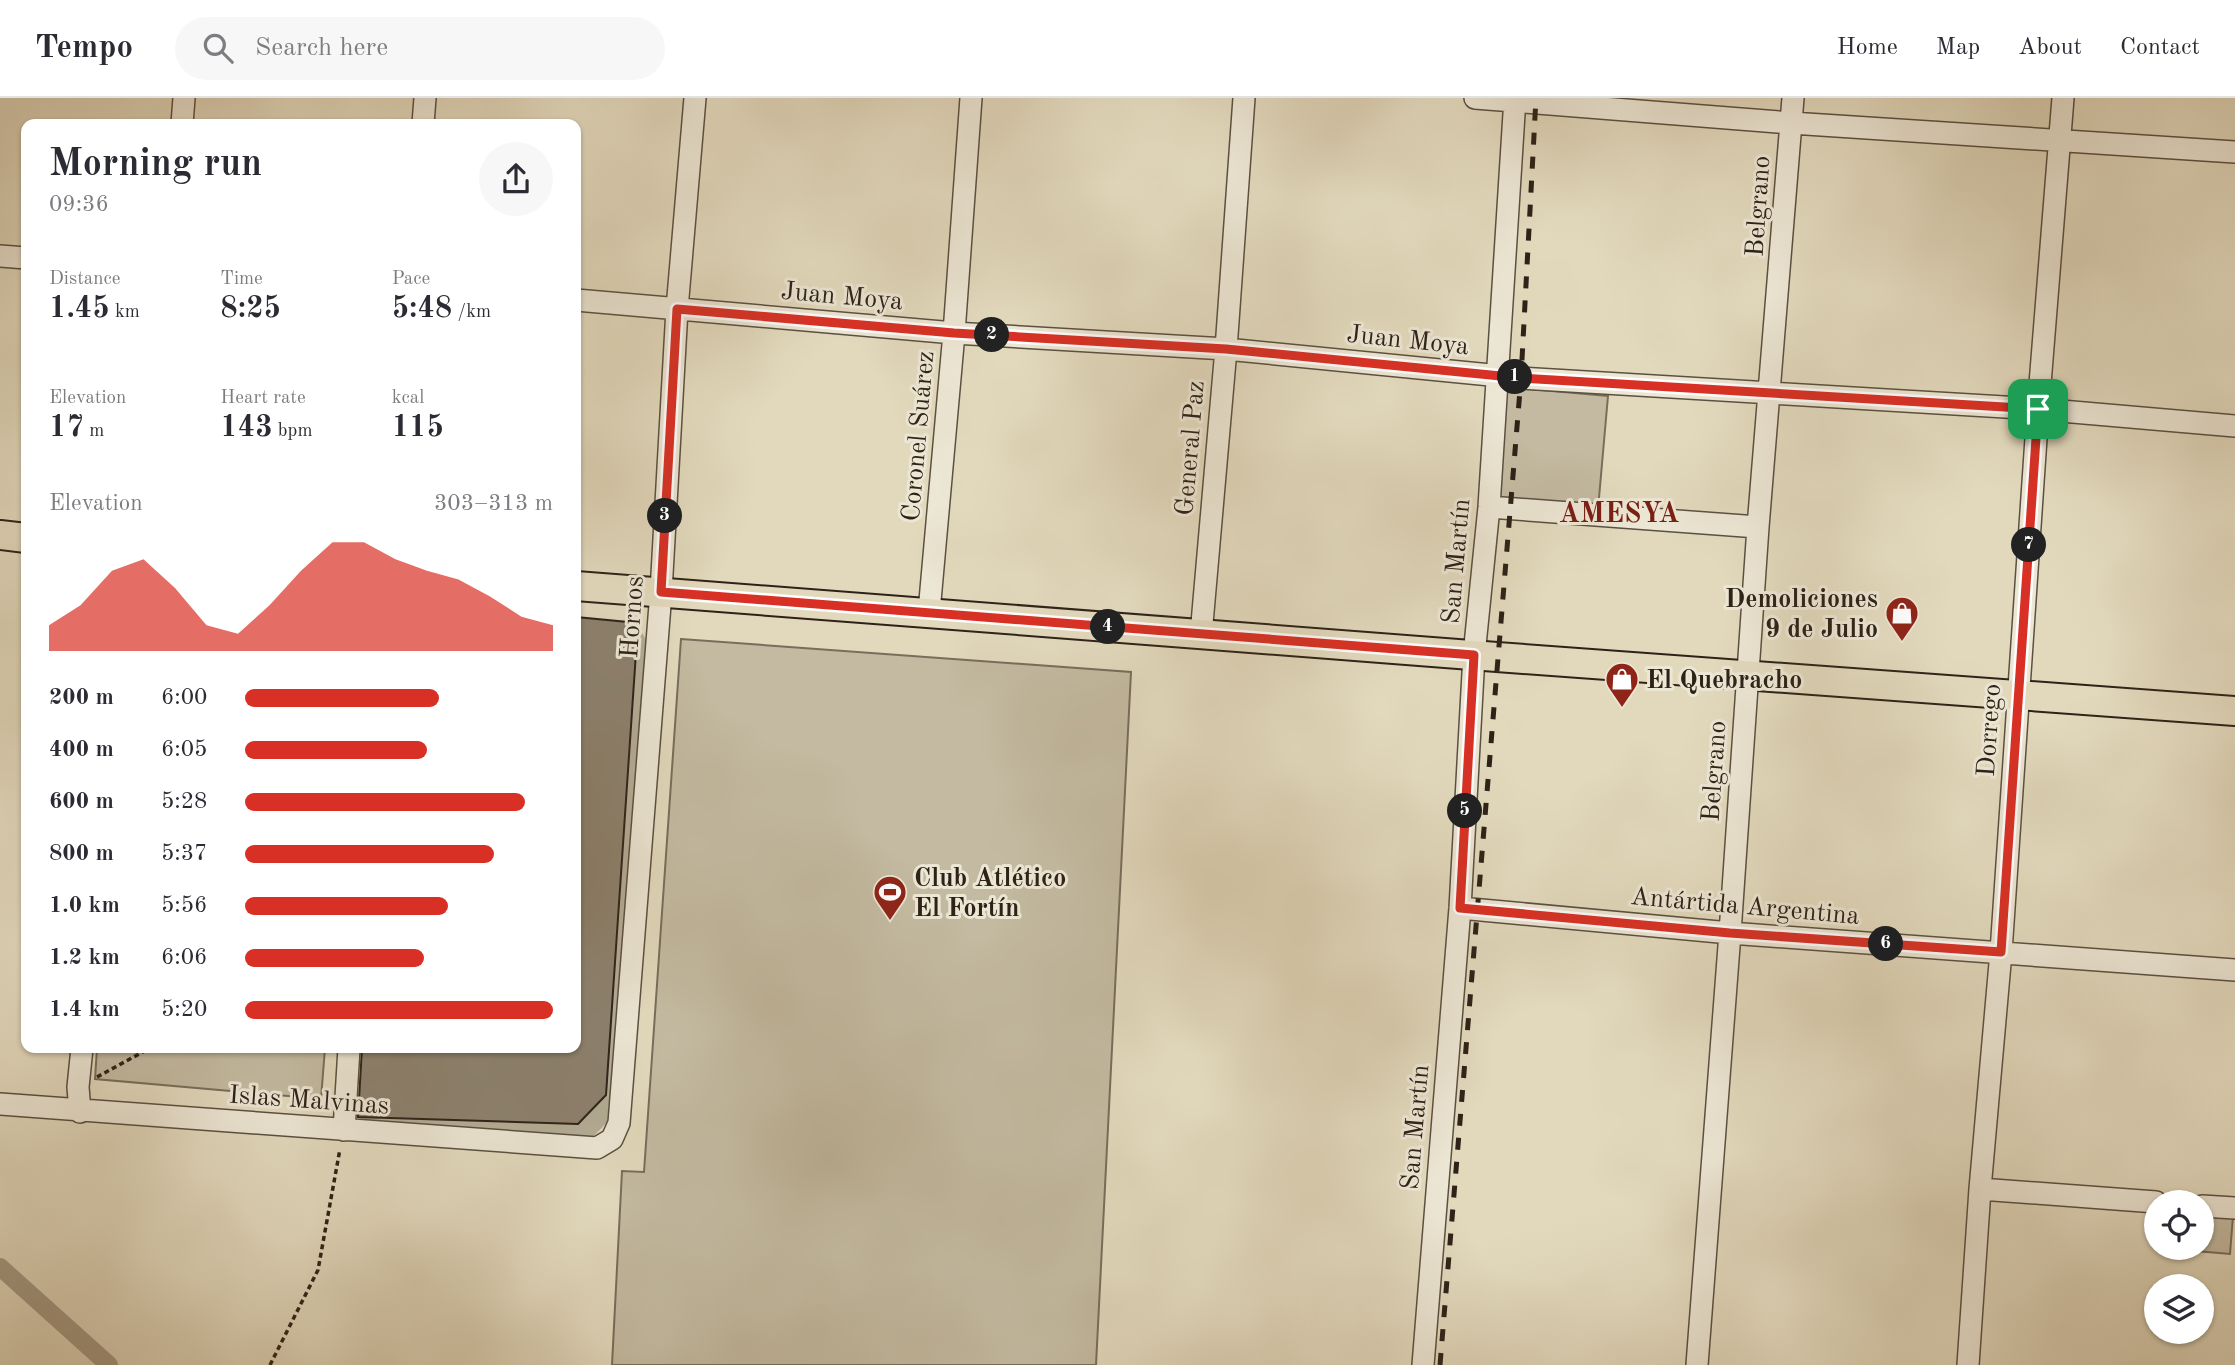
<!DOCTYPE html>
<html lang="en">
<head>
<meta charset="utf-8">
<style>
	body { margin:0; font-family:"Old Standard TT",serif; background:#f7f7f7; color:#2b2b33; height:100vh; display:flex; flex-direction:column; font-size:26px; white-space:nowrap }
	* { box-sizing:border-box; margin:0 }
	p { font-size:23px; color:#7c7c81 }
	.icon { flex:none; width:38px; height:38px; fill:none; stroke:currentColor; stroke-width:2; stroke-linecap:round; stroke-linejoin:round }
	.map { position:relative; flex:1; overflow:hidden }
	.details { position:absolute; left:21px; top:21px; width:560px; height:934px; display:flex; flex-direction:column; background:#fff; border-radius:14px; box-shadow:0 2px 5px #0004 }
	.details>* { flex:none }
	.fabs { position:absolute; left:2144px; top:1092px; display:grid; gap:14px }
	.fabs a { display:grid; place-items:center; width:70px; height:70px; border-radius:50%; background:#fff; box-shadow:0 2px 5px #0004; font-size:35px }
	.pin { position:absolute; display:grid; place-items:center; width:60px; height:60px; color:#fff; margin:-30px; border-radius:14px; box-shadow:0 4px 10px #0006 }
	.km { position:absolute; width:35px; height:35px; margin:-18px; border-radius:50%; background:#222; color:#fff; font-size:19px; line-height:35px; text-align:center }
	.round { display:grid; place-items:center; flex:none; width:74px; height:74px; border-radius:37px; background:#f7f7f7 }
	.summary { display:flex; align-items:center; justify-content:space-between; height:119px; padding:0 28px }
	h1 { font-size:38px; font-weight:800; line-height:52px }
	.metrics { display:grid; grid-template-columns:repeat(3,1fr); gap:10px; height:119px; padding:7px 28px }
	.metrics div { display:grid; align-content:center }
	.metrics b { font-size:30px; font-weight:800 }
	.metrics small { font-size:19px; font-weight:400 }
	.metrics p { font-size:19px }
	.chart { height:196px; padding:14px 28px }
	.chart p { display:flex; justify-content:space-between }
	.chart svg { width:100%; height:126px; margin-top:7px; fill:#d93025; opacity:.7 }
	ul { padding:0 28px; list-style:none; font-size:23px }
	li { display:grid; grid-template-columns:112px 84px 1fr; align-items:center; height:52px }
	li i { height:18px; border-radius:9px; background:#d93025 }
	header { display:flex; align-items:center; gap:42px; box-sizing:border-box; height:98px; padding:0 35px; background:#fff; border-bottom:2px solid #e1e1e2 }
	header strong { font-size:33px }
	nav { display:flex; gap:38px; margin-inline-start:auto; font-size:24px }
	.search { width:490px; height:63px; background:#f7f7f7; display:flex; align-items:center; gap:18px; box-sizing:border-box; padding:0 24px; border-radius:38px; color:#7c7c81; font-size:26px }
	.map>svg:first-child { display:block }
	.green { fill:#c3baa1; stroke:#786e5c; stroke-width:2 }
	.shadow { fill:#0003 }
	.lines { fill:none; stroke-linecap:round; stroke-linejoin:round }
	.canal { stroke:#a59b85; stroke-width:18 }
	.building { fill:#8c816e; stroke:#2e2218; stroke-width:2 }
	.minor-casing { stroke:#5b5041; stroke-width:24 }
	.major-casing { stroke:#2e2218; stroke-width:32 }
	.path { stroke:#2e2218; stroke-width:3.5; stroke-dasharray:5 3.5; stroke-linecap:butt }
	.minor { stroke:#ece6d4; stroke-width:21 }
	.major { stroke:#e2d9bd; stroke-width:28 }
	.rail { stroke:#2e2218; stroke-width:5; stroke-dasharray:12 12; stroke-linecap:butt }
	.route-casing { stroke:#fff; stroke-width:14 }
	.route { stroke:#d93025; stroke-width:9 }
	.labels { text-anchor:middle; stroke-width:6; stroke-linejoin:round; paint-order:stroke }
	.street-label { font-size:26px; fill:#2e2218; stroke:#ece6d4 }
	.poi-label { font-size:26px; font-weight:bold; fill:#2e2218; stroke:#ece6d4; text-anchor:start }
	.neighbourhood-label { font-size:28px; font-weight:bold; fill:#7a1f14; stroke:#ece6d4 }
</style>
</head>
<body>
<header>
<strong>Tempo</strong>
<div class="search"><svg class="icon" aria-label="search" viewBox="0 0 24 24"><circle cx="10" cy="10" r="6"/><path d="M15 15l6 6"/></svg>Search here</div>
<nav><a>Home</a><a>Map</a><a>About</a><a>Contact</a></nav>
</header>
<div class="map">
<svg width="2235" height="1267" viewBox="0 0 2235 1267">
	<rect width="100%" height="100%" fill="#e2d9bd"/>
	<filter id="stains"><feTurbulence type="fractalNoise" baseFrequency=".00286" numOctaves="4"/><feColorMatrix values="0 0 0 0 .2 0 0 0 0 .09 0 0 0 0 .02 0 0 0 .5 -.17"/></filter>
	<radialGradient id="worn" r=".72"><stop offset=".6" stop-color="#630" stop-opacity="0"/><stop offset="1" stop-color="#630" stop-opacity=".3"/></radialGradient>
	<path class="green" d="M 1506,289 L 1608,298 L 1598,411 L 1496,402 Z
		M 681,541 L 1131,574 L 1096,1267 L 612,1267 L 622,1073 L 644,1074 Z
		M 97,950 L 325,950 L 321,1001 L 95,981 Z
		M 2202,1115 L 2233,1118 L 2230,1156 L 2184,1152 L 2184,1150 L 2202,1150 Z"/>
	<path class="shadow" d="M 576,520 L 637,526 L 648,545 L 615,1016 L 588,1044 L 370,1037 L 360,1019 L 576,950 Z"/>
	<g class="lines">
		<path class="canal" d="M 0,1169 L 109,1267"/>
	</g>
	<path class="building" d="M 576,519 L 638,525 L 606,997 L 578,1026 L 358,1019 L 362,950 L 576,950 Z"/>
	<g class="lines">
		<defs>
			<path id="minor" d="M 1475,0 L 1791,25 L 2235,54
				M 182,26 L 184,0
				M 423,26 L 425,0
				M 0,158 L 26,160
				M 576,202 L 954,235 L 1226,251 L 1521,280 L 2038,311 L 2235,328
				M 1489,409 L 1758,429
				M 929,514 L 954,235 L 971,0
				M 1201,537 L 1226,251 L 1244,0
				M 1460,810 L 1730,835 L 2235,872
				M 0,1006 L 597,1050 L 612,1041 L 619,1025 L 661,494 L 677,211 L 695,0
				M 80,1014 L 78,989 L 82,950
				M 344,1032 L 349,950
				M 1980,1091 L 2156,1104
				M 2202,1108 L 2235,1110
				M 1423,1267 L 1460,810 L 1474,557 L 1489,409 L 1515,0
				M 1697,1267 L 1730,835 L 1758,429 L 1793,0
				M 1968,1267 L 1980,1091 L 2001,854 L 2038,311 L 2063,0"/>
			<path id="major" d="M 0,437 L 26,440
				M 576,488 L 1497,559 L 2235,613"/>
		</defs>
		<use href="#minor" class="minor-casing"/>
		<use href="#major" class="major-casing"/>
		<path class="path" d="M 97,979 L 150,950
			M 270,1267 L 318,1172 L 340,1051"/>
		<use href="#minor" class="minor"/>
		<use href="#major" class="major"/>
		<path class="rail" d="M 1440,1267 L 1521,280 L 1536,0"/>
	</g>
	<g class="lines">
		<defs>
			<path id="route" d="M 677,211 L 954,235 L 1226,251 L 1521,280 L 2038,311 L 2001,854 L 1730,835 L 1460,810 L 1474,557 L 661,494 Z"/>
		</defs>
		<use href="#route" class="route-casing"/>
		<use href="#route" class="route"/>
	</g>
	<defs>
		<symbol id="shop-pin" viewBox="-11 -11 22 30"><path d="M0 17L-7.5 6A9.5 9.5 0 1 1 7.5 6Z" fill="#8f2418" stroke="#ece6d4"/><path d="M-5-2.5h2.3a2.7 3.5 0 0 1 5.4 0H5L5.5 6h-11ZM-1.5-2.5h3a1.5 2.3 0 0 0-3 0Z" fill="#fff"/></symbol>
		<symbol id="stadium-pin" viewBox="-11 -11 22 30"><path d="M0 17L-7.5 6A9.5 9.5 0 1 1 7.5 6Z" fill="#8f2418" stroke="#ece6d4"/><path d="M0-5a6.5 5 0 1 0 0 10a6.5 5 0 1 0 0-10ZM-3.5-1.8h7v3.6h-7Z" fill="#fff"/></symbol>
	</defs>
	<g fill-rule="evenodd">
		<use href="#shop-pin" x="1883" y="496" width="38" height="52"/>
		<use href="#shop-pin" x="1603" y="562" width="38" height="52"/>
		<use href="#stadium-pin" x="871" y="775" width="38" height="52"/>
	</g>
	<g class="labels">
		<g class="street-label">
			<text transform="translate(1757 108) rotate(-86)" y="9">Belgrano</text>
			<text transform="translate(842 197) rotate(5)" y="9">Juan Moya</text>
			<text transform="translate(1408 241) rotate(6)" y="9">Juan Moya</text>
			<text transform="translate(917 338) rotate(-85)" y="9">Coronel Suárez</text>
			<text transform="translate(1189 350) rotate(-85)" y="9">General Paz</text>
			<text transform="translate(1455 463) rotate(-85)" y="9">San Martín</text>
			<text transform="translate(631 519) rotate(-86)" y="9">Hornos</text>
			<text transform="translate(1988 632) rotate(-86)" y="9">Dorrego</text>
			<text transform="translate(1713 673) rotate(-86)" y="9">Belgrano</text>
			<text transform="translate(1745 807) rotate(5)" y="9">Antártida Argentina</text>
			<text transform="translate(309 1001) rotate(4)" y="9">Islas Malvinas</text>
			<text transform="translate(1414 1029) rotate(-85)" y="9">San Martín</text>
		</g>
		<g class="poi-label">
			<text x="1878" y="509" text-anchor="end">Demoliciones<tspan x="1878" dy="30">9 de Julio</tspan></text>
			<text x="1646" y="590">El Quebracho</text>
			<text x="914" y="788">Club Atlético<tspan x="914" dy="30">El Fortín</tspan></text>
		</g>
		<g class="neighbourhood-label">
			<text x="1619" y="424">AMESYA</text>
		</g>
	</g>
	<rect width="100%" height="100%" filter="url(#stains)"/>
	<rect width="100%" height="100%" fill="url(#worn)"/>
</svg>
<div class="fabs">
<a><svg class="icon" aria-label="locate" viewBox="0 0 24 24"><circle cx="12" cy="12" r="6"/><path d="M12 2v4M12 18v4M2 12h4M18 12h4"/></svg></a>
<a><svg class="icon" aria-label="layers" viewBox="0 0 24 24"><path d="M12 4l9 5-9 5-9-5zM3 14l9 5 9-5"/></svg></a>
</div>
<div class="pin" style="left:2038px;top:311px;background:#1e9e55"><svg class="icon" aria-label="arrive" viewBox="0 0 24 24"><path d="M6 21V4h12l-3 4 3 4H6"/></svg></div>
<b class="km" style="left:1515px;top:279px">1</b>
<b class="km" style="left:992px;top:237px">2</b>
<b class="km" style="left:665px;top:418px">3</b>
<b class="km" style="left:1108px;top:529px">4</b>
<b class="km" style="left:1465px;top:713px">5</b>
<b class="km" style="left:1886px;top:846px">6</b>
<b class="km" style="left:2029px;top:447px">7</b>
<section class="details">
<div class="summary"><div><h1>Morning run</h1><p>09:36</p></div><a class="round"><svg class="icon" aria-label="share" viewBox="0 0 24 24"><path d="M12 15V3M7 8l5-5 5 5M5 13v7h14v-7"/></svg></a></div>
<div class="metrics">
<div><p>Distance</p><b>1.45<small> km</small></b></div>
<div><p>Time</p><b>8:25</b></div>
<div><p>Pace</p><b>5:48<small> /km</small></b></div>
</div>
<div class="metrics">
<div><p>Elevation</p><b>17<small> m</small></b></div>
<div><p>Heart rate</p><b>143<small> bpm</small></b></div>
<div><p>kcal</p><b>115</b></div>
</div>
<div class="chart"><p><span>Elevation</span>303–313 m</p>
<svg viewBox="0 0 160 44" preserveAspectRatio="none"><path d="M0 44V35L10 28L20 16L30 12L40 22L50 35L60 38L70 28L80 16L90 6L100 6L110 12L120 16L130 19L140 25L150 32L160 35V44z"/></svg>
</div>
<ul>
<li><b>200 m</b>6:00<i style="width:63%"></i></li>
<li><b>400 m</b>6:05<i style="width:59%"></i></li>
<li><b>600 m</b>5:28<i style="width:91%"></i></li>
<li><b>800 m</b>5:37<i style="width:81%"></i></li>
<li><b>1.0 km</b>5:56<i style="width:66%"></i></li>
<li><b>1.2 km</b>6:06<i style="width:58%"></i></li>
<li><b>1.4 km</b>5:20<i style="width:100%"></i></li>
</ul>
</section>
</div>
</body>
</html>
